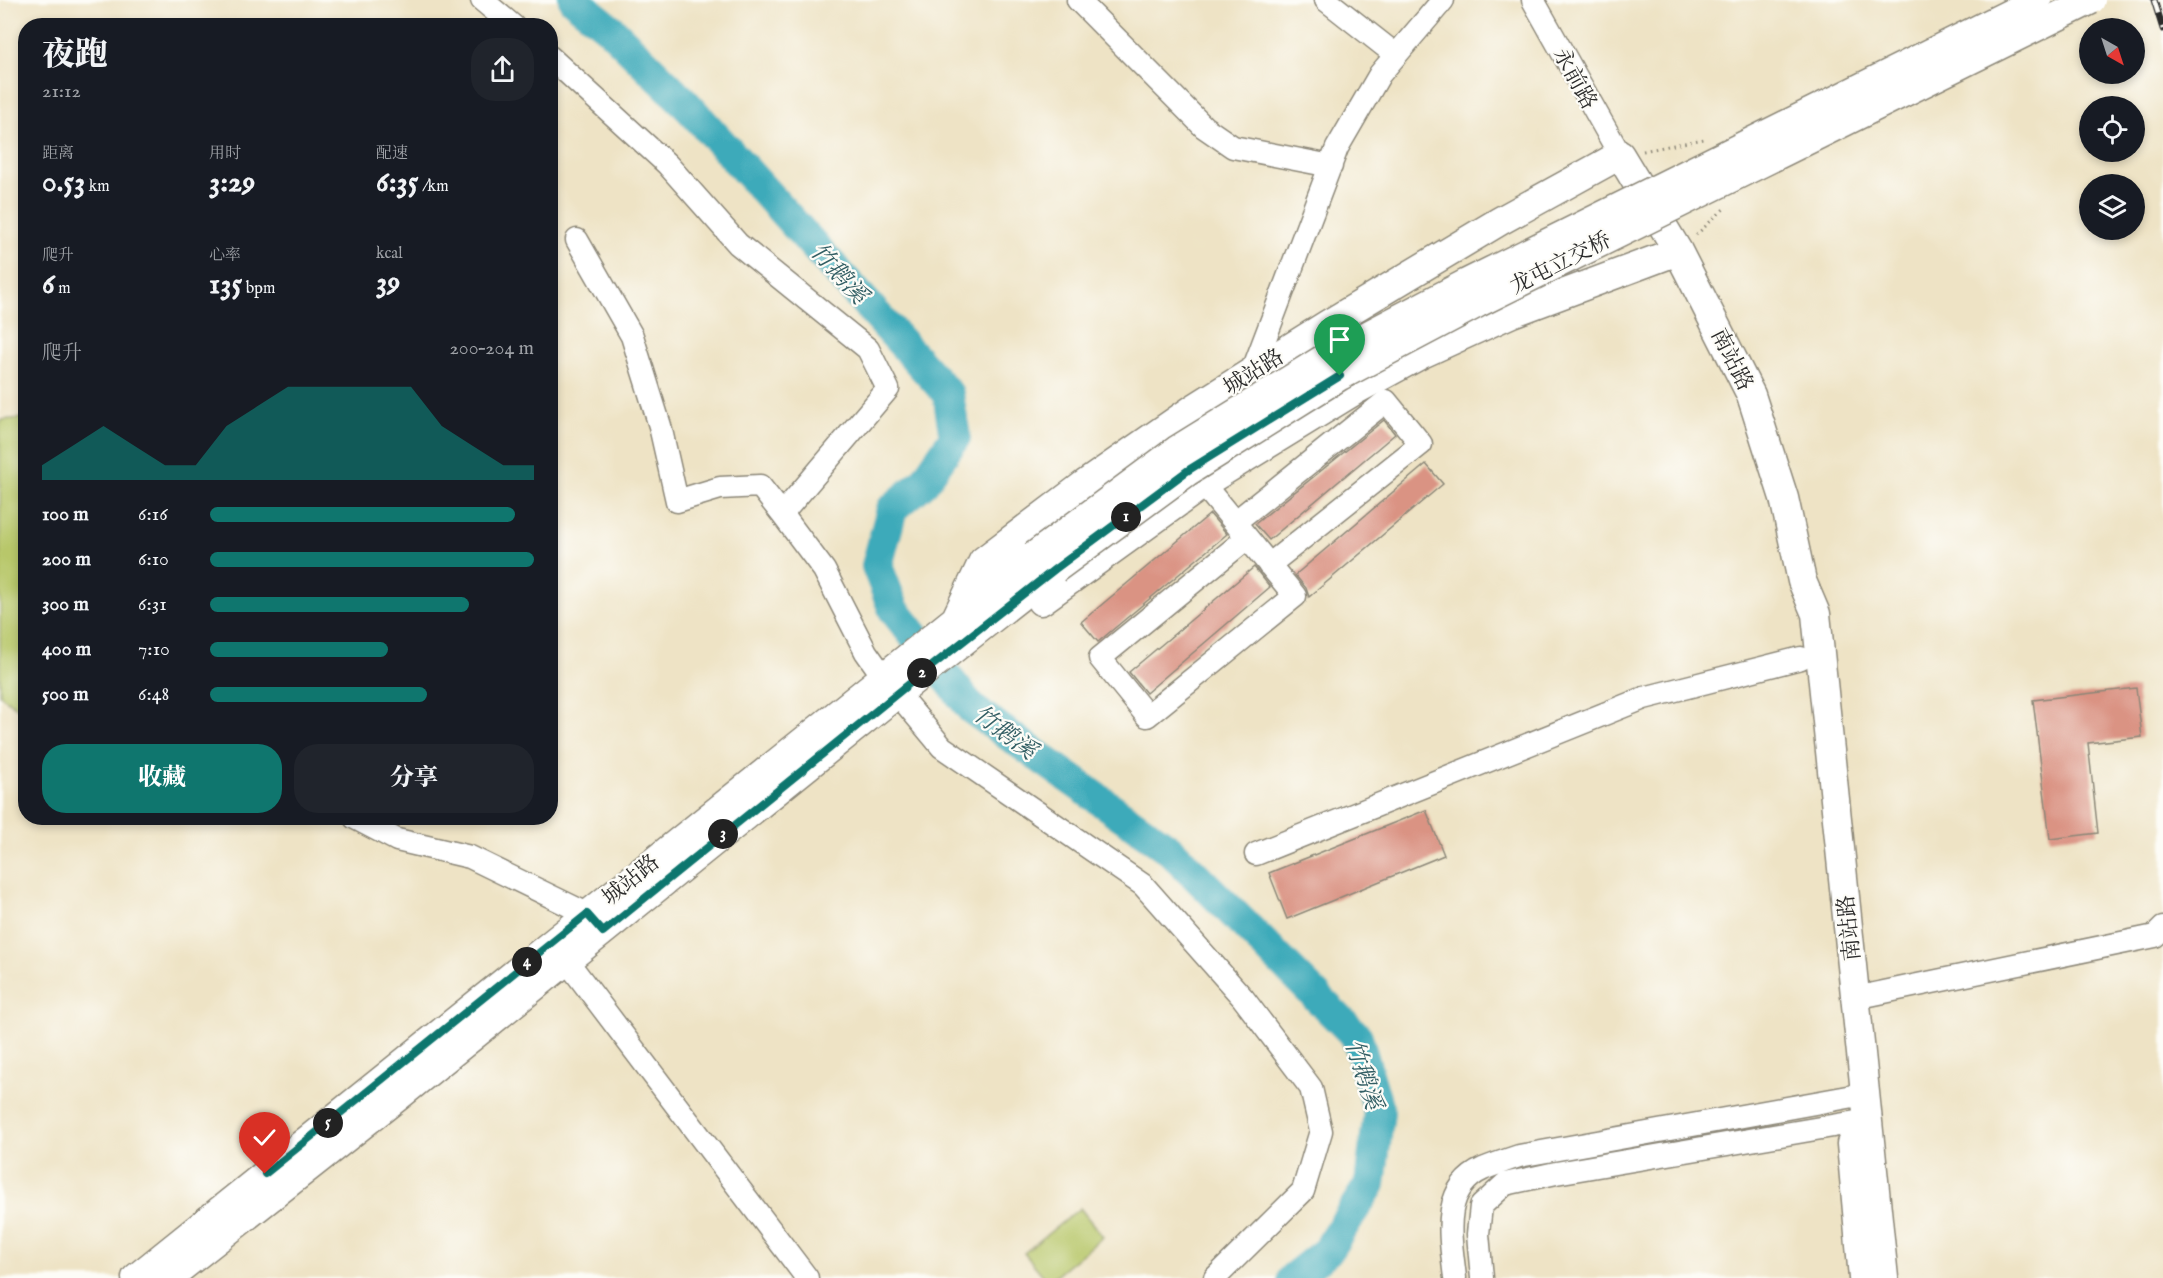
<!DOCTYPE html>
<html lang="zh">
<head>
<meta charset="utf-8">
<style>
	body { margin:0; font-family:"IM FELL English","Noto Serif SC",serif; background:#20242c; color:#f1f3f6; height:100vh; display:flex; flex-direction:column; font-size:22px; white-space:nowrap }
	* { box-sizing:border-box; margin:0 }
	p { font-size:20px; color:#9ea1a6 }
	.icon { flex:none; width:33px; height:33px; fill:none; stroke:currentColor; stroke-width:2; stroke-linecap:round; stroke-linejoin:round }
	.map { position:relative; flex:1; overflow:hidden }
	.details { position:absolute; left:18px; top:18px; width:540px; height:807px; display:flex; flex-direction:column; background:#171b24; border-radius:24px; box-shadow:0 3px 9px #0003 }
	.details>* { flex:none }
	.needle { width:39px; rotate:141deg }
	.buttons { position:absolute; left:2079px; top:18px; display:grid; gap:12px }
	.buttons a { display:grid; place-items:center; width:66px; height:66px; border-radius:50%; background:#171b24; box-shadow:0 3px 9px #0003; font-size:30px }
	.pin { position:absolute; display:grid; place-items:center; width:51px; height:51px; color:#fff; margin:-62px -26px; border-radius:50% 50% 50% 0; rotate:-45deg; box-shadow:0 0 6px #0007 }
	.pin .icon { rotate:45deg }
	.km { position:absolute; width:30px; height:30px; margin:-15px; border-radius:50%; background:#222; color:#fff; font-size:16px; line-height:30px; text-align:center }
	.round { display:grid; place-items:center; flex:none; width:63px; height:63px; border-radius:24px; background:#20242c }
	.head { display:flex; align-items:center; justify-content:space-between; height:102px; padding:0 24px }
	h1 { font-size:33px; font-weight:800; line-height:45px }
	.metrics { display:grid; grid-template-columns:repeat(3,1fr); gap:9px; height:102px; padding:6px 24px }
	.metrics div { display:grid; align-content:center }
	.metrics b { font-size:30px; font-weight:800 }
	.metrics small { font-size:16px; font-weight:400 }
	.metrics p { font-size:16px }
	.chart { height:168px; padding:12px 24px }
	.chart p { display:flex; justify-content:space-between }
	.chart svg { width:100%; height:108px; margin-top:6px; fill:#0f766e; opacity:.7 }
	.cta { display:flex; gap:12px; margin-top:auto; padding:12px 24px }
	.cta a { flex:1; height:69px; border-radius:24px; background:#0f766e; color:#fff; font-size:24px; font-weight:800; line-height:69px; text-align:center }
	.cta a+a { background:#20242c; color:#f1f3f6 }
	ul { padding:0 24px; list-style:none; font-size:20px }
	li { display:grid; grid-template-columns:96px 72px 1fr; align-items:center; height:45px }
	li i { height:15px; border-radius:8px; background:#0f766e }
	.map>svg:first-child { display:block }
	.green { fill:#b8c76a; stroke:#72794a; stroke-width:1.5 }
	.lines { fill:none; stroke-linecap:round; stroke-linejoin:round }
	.river { stroke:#3caaba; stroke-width:32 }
	.building { fill:#da9383 }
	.minor-casing { stroke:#8c8778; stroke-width:25 }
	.major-casing { stroke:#8c8778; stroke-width:31 }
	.path { stroke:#8c8778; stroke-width:3; stroke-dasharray:1.5 4.5; stroke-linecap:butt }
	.minor { stroke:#fff; stroke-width:22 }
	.major { stroke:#fff; stroke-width:28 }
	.rail-casing { stroke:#2b2b2b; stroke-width:7 }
	.rail { stroke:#fdfcf7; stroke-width:4.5; stroke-dasharray:14; stroke-linecap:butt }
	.major-bridge-casing { stroke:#8c8778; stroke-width:31; stroke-linecap:butt }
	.major-bridge { stroke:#fff; stroke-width:28 }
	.route-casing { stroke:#fff; stroke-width:12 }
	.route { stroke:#0f766e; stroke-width:8 }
	.labels { text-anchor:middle; stroke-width:4.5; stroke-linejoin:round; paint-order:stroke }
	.street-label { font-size:22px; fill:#2b2b2b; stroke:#fdfcf7 }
	.water-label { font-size:24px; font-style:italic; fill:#325e64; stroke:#fdfcf7 }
</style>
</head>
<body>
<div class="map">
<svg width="2163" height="1278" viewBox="0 0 2163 1278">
	<rect width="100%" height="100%" fill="#fdfcf7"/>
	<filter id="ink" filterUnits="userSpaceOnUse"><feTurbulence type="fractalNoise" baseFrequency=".0167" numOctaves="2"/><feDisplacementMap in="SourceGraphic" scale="12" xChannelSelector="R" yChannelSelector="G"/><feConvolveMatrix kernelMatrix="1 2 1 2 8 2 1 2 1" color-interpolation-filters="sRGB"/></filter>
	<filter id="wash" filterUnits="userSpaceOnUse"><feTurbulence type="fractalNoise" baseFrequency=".008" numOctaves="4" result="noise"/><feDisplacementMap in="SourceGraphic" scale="24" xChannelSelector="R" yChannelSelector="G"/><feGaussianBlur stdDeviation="1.35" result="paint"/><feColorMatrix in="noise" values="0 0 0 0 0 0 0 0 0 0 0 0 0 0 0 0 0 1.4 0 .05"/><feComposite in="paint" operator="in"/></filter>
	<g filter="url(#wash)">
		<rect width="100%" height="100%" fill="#eee3c5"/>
		<path class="green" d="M 24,418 L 26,419 L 25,713 L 0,695 L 0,420 Z
			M 1080,1208 L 1103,1237 L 1053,1278 L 1045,1278 L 1024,1253 Z"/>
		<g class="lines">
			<path class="river" d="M 574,0 L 609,28 L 685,103 L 948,394 L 955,437 L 924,482 L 892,509 L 877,566 L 894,610 L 972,709 L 1170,850 L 1357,1037 L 1379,1112 L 1370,1184 L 1327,1251 L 1293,1278"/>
		</g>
		<g id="blocks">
			<path class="building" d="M 1384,420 L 1395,434 L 1269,540 L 1255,524 Z
				M 1426,464 L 1443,484 L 1309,597 L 1306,588 L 1295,575 Z
				M 1210,514 L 1227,534 L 1098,642 L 1081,622 Z
				M 1254,567 L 1270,587 L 1146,693 L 1129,672 Z
				M 2136,688 L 2142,737 L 2088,743 L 2098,833 L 2050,839 L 2033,700 Z
				M 1426,810 L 1444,855 L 1287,919 L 1269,873 Z"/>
		</g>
	</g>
	<g filter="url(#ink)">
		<use href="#blocks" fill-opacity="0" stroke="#8c8778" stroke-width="1.5"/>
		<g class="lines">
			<defs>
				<path id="minor" d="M 482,0 L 513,26
					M 1078,0 L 1204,127 L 1233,147 L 1331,166
					M 1326,0 L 1396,55
					M 1533,0 L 1620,155
					M 550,57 L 667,164 L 738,244 L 868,349 L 888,389 L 782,514 L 824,570 L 866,652 L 883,676
					M 577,240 L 632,336 L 660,426 L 677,501 L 720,488 L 760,486 L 782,514
					M 1253,370 L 1337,148 L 1380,74 L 1443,0
					M 1203,484 L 1295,596 L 1147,716 L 1100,658 L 1247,538
					M 1235,522 L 1386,401 L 1421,444 L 1269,565
					M 897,693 L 942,747 L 1143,885 L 1243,998 L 1311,1088 L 1321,1131 L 1303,1191 L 1215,1278
					M 355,818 L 397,840 L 470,857 L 587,914 L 598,926
					M 1256,854 L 1644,698 L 1801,658
					M 567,961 L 807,1278
					M 1855,998 L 2155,936 L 2163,928
					M 1455,1278 C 1451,1240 1439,1189 1483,1169 C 1495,1164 1507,1160 1519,1156 L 1865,1094
					M 1482,1278 L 1478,1234 L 1481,1206 L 1505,1184 L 1556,1173 L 1868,1120"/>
				<path id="major" d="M 1041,601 L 1209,480 L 1354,391 L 1422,354 L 1512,313 L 1678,251
					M 957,616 L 983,561 L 1085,484 L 1196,407 L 1328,324 L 1500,221 L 1620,155 L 1678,251 L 1751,395 L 1784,498 L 1802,581 L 1816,614 L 1884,1278
					M 1851,1144 L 1863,1278
					M 136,1278 L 1034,556
					M 168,1278 L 400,1095 L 909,684 L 1055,569"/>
			</defs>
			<use href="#minor" class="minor-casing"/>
			<use href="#major" class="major-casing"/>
			<path class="path" d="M 1643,151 L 1704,139
				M 1696,235 L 1726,207"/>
			<use href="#minor" class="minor"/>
			<use href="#major" class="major"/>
			<defs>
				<path id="rail" d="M 2154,0 L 2163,29"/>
			</defs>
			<use href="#rail" class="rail-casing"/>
			<use href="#rail" class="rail"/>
			<defs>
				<path id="major-bridge" d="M 1034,556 L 1177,450 L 1330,355 L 1467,283 L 2037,0
					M 1055,569 L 1187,472 L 1340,376 L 1478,303 L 2091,0"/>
			</defs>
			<use href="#major-bridge" class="major-bridge-casing"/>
			<use href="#major-bridge" class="major-bridge"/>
		</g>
	</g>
	<g class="lines" filter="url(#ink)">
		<defs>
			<path id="route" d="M 265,1174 L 587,914 L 603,932 L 909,684 L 1055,569 L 1187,471 L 1340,376"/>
		</defs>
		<use href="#route" class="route-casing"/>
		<use href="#route" class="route"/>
	</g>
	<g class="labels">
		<g class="street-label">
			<text transform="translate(1576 78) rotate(61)" y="8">永前路</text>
			<text transform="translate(1560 262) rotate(-27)" y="8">龙屯立交桥</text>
			<text transform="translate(1733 359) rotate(63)" y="8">南站路</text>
			<text transform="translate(1253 371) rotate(-32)" y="8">城站路</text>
			<text transform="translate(630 879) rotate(-39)" y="8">城站路</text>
			<text transform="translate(1848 928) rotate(-96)" y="8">南站路</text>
		</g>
		<g class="water-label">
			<text transform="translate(839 273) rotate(48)" y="8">竹鹅溪</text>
			<text transform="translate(1005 732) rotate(37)" y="8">竹鹅溪</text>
			<text transform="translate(1364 1074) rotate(72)" y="8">竹鹅溪</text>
		</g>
	</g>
</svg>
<div class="buttons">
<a><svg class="needle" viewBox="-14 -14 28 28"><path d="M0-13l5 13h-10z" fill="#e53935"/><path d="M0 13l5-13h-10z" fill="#9ea1a6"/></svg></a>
<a><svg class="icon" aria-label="locate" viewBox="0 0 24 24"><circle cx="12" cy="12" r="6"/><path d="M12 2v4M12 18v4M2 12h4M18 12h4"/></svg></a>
<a><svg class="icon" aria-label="layers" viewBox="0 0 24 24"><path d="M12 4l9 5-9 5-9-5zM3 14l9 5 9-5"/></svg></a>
</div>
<div class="pin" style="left:1340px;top:376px;background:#1e9e55"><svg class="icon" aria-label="arrive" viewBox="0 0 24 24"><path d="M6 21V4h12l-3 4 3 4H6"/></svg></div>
<div class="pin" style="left:265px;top:1174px;background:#d93025"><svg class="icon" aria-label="check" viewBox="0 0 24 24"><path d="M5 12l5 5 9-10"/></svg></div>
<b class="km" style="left:1126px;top:517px">1</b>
<b class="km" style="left:922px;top:673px">2</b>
<b class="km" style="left:723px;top:834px">3</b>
<b class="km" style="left:527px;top:962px">4</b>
<b class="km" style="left:328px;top:1123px">5</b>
<section class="details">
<div class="head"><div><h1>夜跑</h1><p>21:12</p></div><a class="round"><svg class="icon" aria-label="share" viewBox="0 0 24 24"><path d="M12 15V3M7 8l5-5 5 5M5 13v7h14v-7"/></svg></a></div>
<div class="metrics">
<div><p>距离</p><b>0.53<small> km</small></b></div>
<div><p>用时</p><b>3:29</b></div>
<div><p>配速</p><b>6:35<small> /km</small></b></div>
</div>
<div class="metrics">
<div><p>爬升</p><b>6<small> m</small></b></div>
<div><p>心率</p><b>135<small> bpm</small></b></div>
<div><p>kcal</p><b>39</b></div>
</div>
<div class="chart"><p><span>爬升</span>200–204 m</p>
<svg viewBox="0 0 160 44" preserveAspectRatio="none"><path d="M0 44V38L10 30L20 22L30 30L40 38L50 38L60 22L70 14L80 6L90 6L100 6L110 6L120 6L130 22L140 30L150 38L160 38V44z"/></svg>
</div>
<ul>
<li><b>100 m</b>6:16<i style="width:94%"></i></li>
<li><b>200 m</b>6:10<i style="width:100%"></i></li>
<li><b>300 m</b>6:31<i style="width:80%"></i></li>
<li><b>400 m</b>7:10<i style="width:55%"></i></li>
<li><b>500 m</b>6:48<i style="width:67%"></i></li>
</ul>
<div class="cta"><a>收藏</a><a>分享</a></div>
</section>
</div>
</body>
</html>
